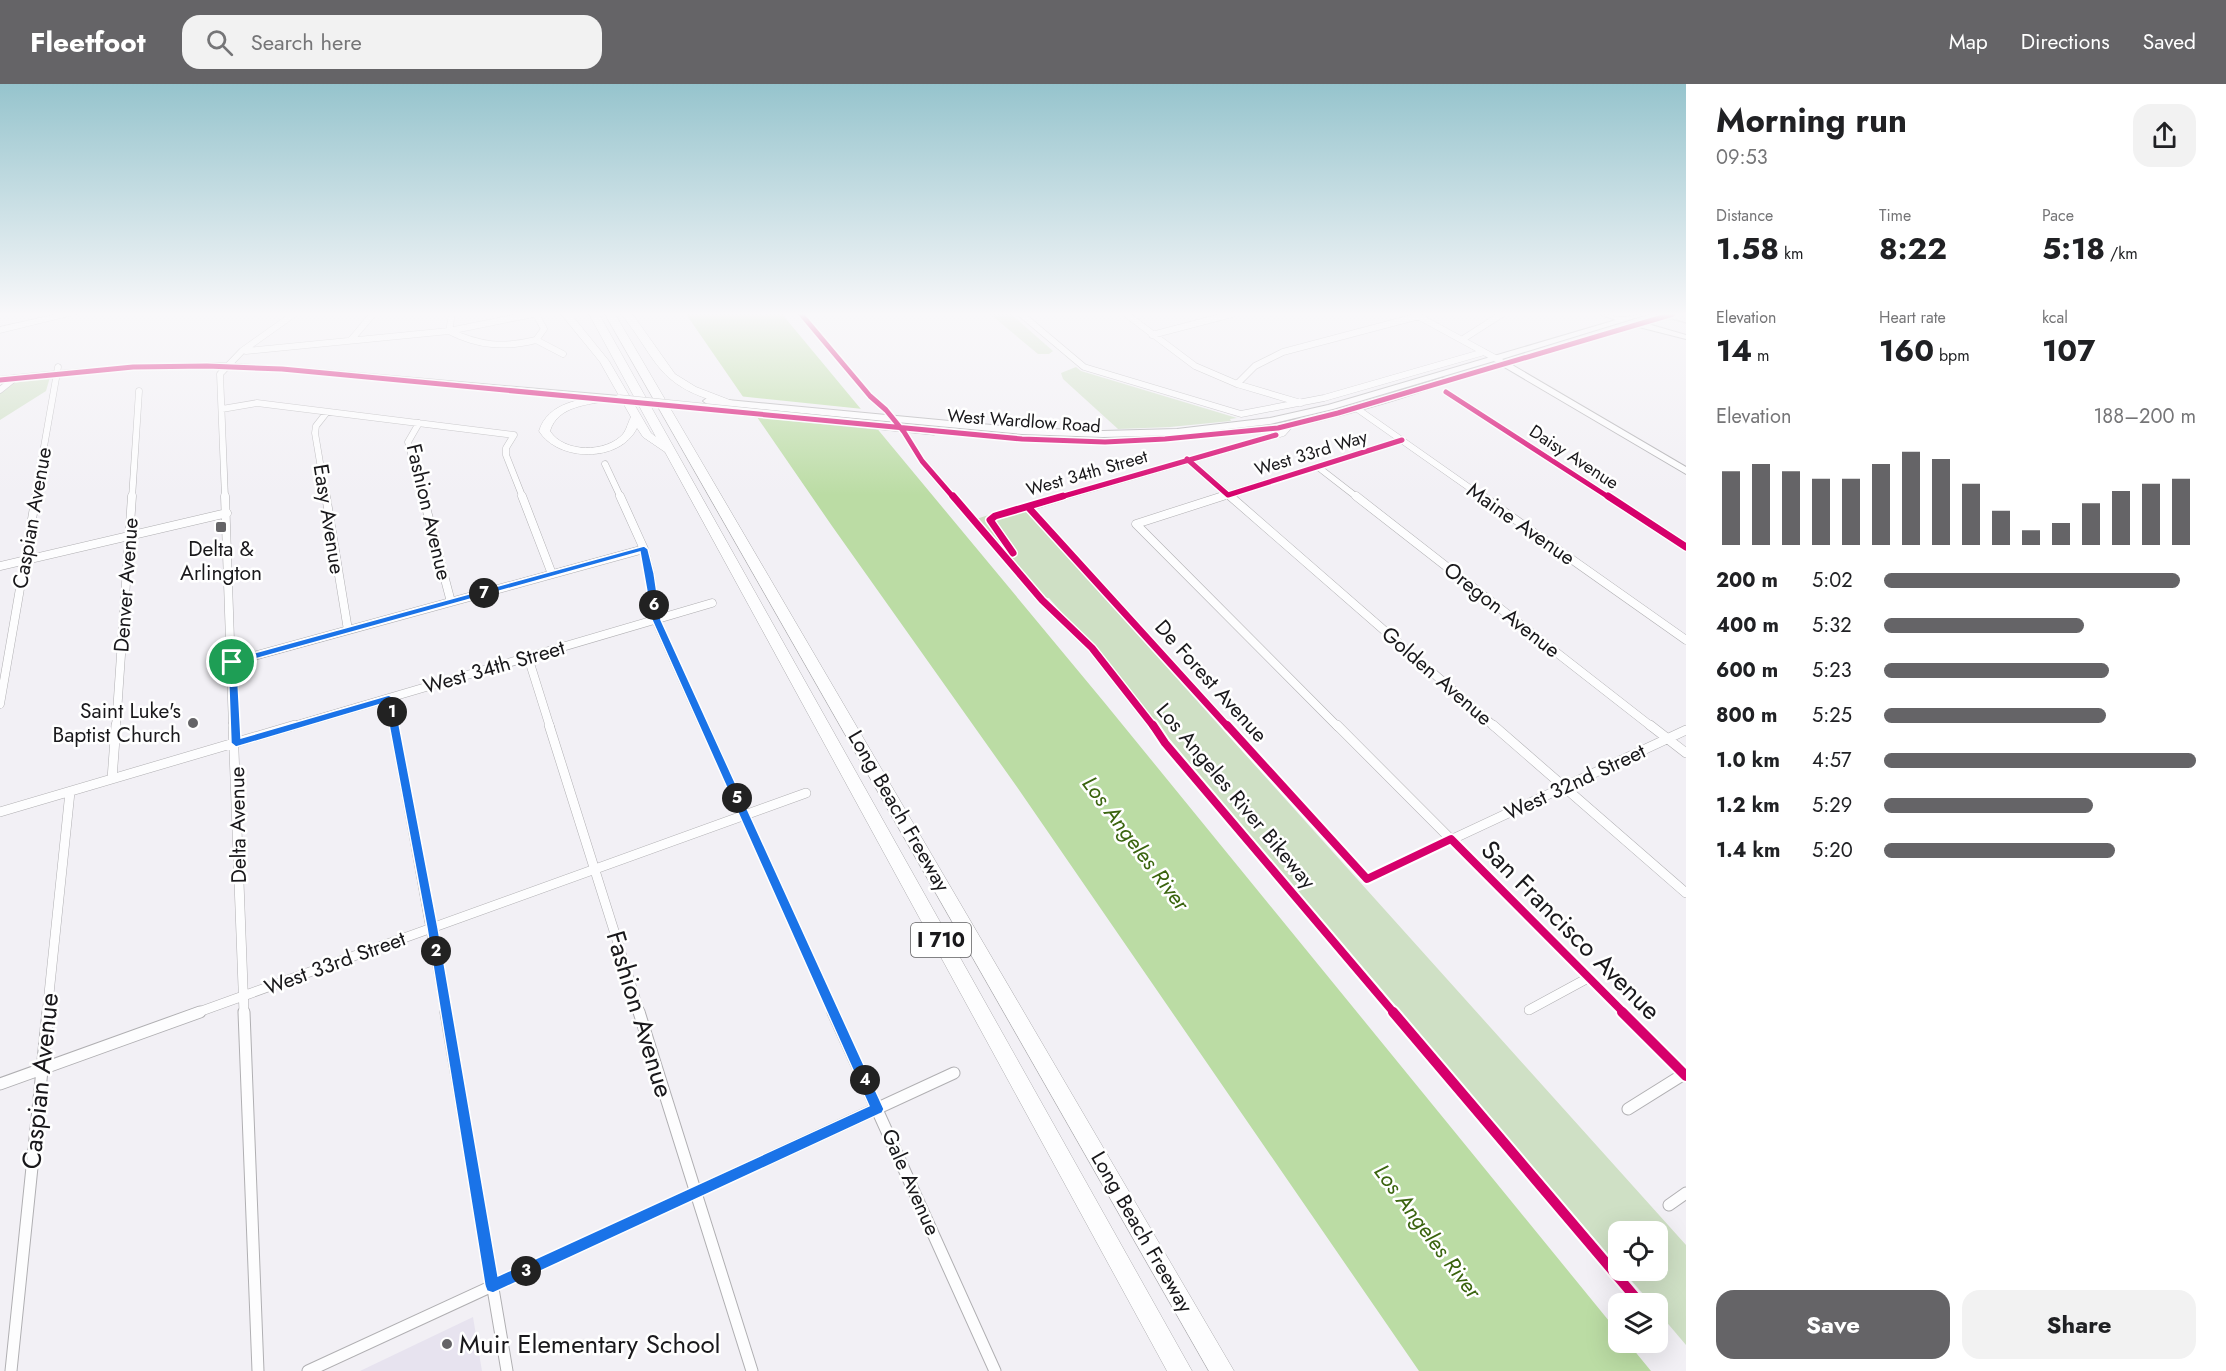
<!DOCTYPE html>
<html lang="en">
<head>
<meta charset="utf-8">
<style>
	body { margin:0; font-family:Jost,sans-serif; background:#f2f2f2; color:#202124; height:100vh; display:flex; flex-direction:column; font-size:22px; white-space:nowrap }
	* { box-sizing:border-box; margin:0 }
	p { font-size:20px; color:#757577 }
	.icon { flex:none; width:33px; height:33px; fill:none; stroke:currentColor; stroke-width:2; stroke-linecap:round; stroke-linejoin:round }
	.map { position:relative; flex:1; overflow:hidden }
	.side { display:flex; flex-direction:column; background:#fff; width:540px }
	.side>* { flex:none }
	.fabs { position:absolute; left:1608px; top:1137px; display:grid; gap:12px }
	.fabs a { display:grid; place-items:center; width:60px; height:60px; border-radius:12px; background:#fff; box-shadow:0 6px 24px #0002; font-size:30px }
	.pin { position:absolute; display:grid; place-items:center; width:51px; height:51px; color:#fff; margin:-26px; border:3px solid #fff; border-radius:50%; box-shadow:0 2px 6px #0007 }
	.km { position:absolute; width:30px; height:30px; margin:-15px; border-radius:50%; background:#222; color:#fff; font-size:16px; line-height:30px; text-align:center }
	.round { display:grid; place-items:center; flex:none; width:63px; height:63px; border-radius:18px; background:#f2f2f2 }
	.headline { display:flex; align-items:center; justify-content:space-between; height:102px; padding:0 30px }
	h1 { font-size:33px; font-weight:700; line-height:45px }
	.stats { display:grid; grid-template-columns:repeat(3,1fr); gap:9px; height:102px; padding:6px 30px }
	.stats div { display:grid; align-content:center }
	.stats b { font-size:30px; font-weight:700 }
	.stats small { font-size:16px; font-weight:400 }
	.stats p { font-size:16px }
	.chart { height:168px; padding:12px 30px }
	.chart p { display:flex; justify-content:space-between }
	.chart svg { width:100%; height:108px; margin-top:6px; stroke:#656467; stroke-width:6 }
	.primary-button { display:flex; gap:12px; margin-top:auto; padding:12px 30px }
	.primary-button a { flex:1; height:69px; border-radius:18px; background:#656467; color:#fff; font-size:24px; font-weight:700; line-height:69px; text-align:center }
	.primary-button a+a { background:#f2f2f2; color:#202124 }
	ul { padding:0 30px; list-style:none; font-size:20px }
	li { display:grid; grid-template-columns:96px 72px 1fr; align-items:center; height:45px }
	li i { height:15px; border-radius:8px; background:#656467 }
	header { display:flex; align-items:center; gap:36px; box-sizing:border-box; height:84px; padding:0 30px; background:#656467; color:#fff }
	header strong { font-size:28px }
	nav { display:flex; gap:33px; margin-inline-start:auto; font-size:21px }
	.search { width:420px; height:54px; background:#f2f2f2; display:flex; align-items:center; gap:15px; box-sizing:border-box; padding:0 21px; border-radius:18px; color:#757577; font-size:22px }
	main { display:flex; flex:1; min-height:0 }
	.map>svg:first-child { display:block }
	.built { fill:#e7e3ef }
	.green { fill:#cfe0c5 }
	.water { fill:#bbdca4 }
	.pier { fill:#f2f0f5 }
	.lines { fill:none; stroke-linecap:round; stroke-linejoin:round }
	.street-far3-casing { stroke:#b0afb2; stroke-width:7 }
	.street-far2-casing { stroke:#b0afb2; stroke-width:9 }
	.street-far1-casing { stroke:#b0afb2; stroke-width:10 }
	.street-casing { stroke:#b0afb2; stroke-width:13 }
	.secondary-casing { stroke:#b0afb2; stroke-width:2 }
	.highway-casing { stroke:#b0afb2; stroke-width:1 }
	.street-far3 { stroke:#fdfdfe; stroke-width:6 }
	.street-far2 { stroke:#fdfdfe; stroke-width:8 }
	.street-far1 { stroke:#fdfdfe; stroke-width:9 }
	.street { stroke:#fdfdfe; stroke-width:11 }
	.secondary { fill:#fdfdfe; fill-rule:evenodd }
	.highway { fill:#fdfdfe; fill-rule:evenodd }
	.tram { stroke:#c4c4c5; stroke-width:1.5 }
	.secondary-bridge-casing { stroke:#b0afb2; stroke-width:9; stroke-linecap:butt }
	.secondary-bridge { stroke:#fdfdfe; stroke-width:8 }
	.cycleway-far3-casing { stroke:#fff; stroke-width:8 }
	.cycleway-far2-casing { stroke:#fff; stroke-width:10 }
	.cycleway-far1-casing { stroke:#fff; stroke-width:12 }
	.cycleway-casing { stroke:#fff; stroke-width:14 }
	.cycleway-far3 { stroke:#d6006c; stroke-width:5 }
	.cycleway-far2 { stroke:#d6006c; stroke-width:7 }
	.cycleway-far1 { stroke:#d6006c; stroke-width:8 }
	.cycleway { stroke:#d6006c; stroke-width:10 }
	.route { fill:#1a73e8; stroke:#fff; stroke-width:1.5; fill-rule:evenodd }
	.poi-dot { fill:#656467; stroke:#fff; stroke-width:2 }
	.labels { text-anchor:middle; stroke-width:5; stroke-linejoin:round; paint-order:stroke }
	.far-street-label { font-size:18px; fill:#19181b; stroke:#fff }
	.shield { fill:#fff; stroke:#5e5d5f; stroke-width:1.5 }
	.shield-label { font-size:20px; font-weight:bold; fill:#19181b }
	.street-label { font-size:21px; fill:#19181b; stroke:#fff }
	.poi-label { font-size:21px; fill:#19181b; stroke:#fff }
	.water-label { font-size:22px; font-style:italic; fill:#3a640e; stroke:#fff }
	.near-street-label { font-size:26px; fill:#19181b; stroke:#fff }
	.near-poi-label { font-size:26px; fill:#19181b; stroke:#fff; text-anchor:start }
</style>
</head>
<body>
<header>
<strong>Fleetfoot</strong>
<div class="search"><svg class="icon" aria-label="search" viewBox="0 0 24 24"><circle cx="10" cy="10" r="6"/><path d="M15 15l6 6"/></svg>Search here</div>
<nav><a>Map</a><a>Directions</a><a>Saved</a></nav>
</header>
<main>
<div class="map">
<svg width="1686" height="1287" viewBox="0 0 1686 1287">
	<rect width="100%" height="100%" fill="#f2f0f5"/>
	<path class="built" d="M 473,1233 L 482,1287 L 360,1287 Z"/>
	<path class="green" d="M 990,230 L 1011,230 L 1053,267 L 1049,270 L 1038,270 Z
		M 1076,283 L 1081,287 L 1237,334 L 1230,335 L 1231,337 L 1170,343 L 1118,345 L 1063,295 L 1061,289 Z
		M 50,293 L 46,307 L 0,336 L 0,309 L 13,299 Z
		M 1021,421 L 1686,1161 L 1686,1261 L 1658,1228 L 1658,1220 L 1651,1219 L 1623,1187 L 1658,1186 L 1658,1148 L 1618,1148 L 1618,1182 L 1168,658 L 1138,615 L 1049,514 L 1044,514 L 976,435 Z"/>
	<path class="water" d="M 686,230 L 782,230 L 1104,618 L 1618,1248 L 1618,1258 L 1628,1259 L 1651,1287 L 1419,1287 L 1017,703 L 832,442 Z"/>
	<path class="pier" d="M 738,312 L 863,325 L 880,346 L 752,333 Z"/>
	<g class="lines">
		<defs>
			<path id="street-far3" d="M 452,230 L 449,247 C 479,262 504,264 536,256
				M 536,230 L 544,245 L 536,256
				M 1021,230 L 1084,283 L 1241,330 L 1324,314 L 1484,268
				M 1126,230 L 1195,282 L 1237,300 L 1301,319
				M 1416,231 L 1495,274
				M 1152,251 L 1232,230
				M 1463,255 L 1502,230
				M 351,256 L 373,230
				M 536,256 L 563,270
				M 246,267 L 449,247 L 533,230
				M 1237,300 L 1255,282 L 1283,268 L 1419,232
				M 0,306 L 15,294
				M 1446,308 L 1610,414
				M 1356,324 L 1484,414
				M 222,325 L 257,319 L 514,351 L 506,364 L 506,371 L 523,414
				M 419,339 L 408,358 L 423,414
				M 1187,375 L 1232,414
				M 605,380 L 621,414
				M 1318,383 L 1358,414
				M 35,414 L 58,283
				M 132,414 L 139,307
				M 225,414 L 220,290 L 242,267 L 294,230
				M 326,414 L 315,349 L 316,342 L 327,328
				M 1059,414 L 1283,349 L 1290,341
				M 1218,414 L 1402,356"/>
			<path id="street-far2" d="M 225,412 L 233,643
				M 326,412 L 348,546
				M 423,412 L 451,518
				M 522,412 L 552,490
				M 620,412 L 644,465 L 650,489 L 656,536 L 704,643
				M 1064,412 L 1028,423 L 1228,643
				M 1223,412 L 1136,440 L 1338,643
				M 1230,412 L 1495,643
				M 1356,412 L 1652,643
				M 1482,412 L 1686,556
				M 1608,412 L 1686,463
				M 0,482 L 227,429
				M 528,573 L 550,643
				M 232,578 L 644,465
				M 389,614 L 394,643
				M 0,620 L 36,412
				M 116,643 L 132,412
				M 290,643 L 712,519"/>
			<path id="street-far1" d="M 233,641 L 244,929
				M 394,641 L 446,929
				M 549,641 L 640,929
				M 704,641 L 834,929
				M 1227,641 L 1367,795 L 1686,646
				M 1337,641 L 1624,929
				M 1493,641 L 1686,809
				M 1650,641 L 1686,669
				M 112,695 L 116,641
				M 0,728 L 295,641
				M 1529,926 L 1588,894
				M 47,929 L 70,708
				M 196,929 L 806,709"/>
			<path id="street" d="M 244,928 L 258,1287
				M 446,928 L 507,1287
				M 639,928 L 752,1287
				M 833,928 L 995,1287
				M 1622,928 L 1686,992
				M 0,1000 L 200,928
				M 1628,1025 L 1684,990
				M 1669,1121 L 1686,1109
				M 11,1287 L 48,928
				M 308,1287 L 954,989"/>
			<path id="secondary" d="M 1599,230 C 1608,230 1618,234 1626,233 C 1634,232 1640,230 1648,230 L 1502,275 L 1686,383 L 1686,390 L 1494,277 L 1333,325 L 1270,340 L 1177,351 L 1103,353 L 1022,350 L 707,320 L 703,317 L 707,314 L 1022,344 L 1103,347 L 1177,345 L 1270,334 L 1328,321 L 1616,236 Z
				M 1663,230 L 1677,230 L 1648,240 L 1686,251 L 1686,255 L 1631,241 Z
				M 219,279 L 300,284 L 619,312 L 623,315 L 619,318 L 300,288 L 219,283 L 151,284 L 85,288 L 0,299 L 0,293 C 73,285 145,280 219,279 Z
				M 1442,294 L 1449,296 C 1432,308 1267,355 1255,346 L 1259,343 L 1327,330 Z"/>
			<path id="highway" d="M 57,230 L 77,230 L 0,249 L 0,243 Z
				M 561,230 L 571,230 L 609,277 L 651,349 L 656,353 L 589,230 L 599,230 L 1192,1287 L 1167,1287 L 665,368 L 643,353 L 637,344 C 620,379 558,378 539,347 C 548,318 581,315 607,311 L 611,312 L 611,316 C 589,321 558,321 550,347 C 564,369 606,369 623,350 C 627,345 628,338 631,333 L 600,278 Z
				M 605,230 L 615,230 L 1234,1287 L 1209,1287 Z
				M 621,230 L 632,230 L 636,235 L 675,290 L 696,303 L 735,318 L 735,322 C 726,324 717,318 708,315 C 655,297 654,270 621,230 Z"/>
		</defs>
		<use href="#street-far3" class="street-far3-casing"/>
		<use href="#street-far2" class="street-far2-casing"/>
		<use href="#street-far1" class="street-far1-casing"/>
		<use href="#street" class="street-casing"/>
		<use href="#secondary" class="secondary-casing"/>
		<use href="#highway" class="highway-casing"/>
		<use href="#street-far3" class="street-far3"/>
		<use href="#street-far2" class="street-far2"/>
		<use href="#street-far1" class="street-far1"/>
		<use href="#street" class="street"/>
		<use href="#secondary" class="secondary"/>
		<use href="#highway" class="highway"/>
		<path class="tram" d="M 1654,230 L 1686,239"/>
		<defs>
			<path id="secondary-bridge" d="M 619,315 L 935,347"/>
		</defs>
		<use href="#secondary-bridge" class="secondary-bridge-casing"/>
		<use href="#secondary-bridge" class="secondary-bridge"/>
		<defs>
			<path id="cycleway-far3" d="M 801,230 L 870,312 L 886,326 L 904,348 L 922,377 L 954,414
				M 0,296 L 133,283 L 207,282 L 282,285 L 1022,355 L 1105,358 L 1165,355 L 1278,344 L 1338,329 L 1673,230
				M 1446,308 L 1610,414
				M 1187,375 L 1228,411 L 1402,356
				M 1057,414 L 1276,351"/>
			<path id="cycleway-far2" d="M 953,412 L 1042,516 L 1092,564 L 1154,643
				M 1608,412 L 1686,463
				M 1028,423 L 1228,643
				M 1013,469 L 990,436 L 995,432 L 1063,412"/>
			<path id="cycleway-far1" d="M 1153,641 L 1165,659 L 1394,929
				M 1227,641 L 1367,795 L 1451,755 L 1624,929"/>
			<path id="cycleway" d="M 1393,928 L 1641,1220
				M 1622,928 L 1686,992"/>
		</defs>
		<use href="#cycleway-far3" class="cycleway-far3-casing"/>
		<use href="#cycleway-far2" class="cycleway-far2-casing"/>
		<use href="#cycleway-far1" class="cycleway-far1-casing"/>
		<use href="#cycleway" class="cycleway-casing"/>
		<use href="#cycleway-far3" class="cycleway-far3"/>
		<use href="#cycleway-far2" class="cycleway-far2"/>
		<use href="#cycleway-far1" class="cycleway-far1"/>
		<use href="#cycleway" class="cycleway"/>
	</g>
	<linearGradient id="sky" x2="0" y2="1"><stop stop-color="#96c4cd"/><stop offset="0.56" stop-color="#f9f8fa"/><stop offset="1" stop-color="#f9f8fa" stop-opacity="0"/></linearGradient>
	<rect width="1686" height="411" fill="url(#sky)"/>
	<path class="route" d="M 644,462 L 648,465 L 654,489 L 661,536 L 884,1025 L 882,1029 L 493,1209 L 487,1207 L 485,1202 L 427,844 L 385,619 L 236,663 L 231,659 L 228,578 L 232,575 ZM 640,468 L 652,536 L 869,1022 L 498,1192 L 438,844 L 394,614 L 389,611 L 241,654 L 237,580 Z"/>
	<g class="poi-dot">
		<rect x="215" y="437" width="12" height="12" rx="3"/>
		<circle cx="193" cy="639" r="6"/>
		<circle cx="447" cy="1260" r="6"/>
	</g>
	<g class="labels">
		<g class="far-street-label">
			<text transform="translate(1024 337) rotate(4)" y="6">West Wardlow Road</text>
			<text transform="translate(1311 369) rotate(-17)" y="6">West 33rd Way</text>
			<text transform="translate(1574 373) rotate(33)" y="6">Daisy Avenue</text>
			<text transform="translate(1087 389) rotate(-16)" y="6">West 34th Street</text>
		</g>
		<rect class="shield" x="911" y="839" width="60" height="34" rx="4.5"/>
		<g class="shield-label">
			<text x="941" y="863">I 710</text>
		</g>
		<g class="street-label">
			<text transform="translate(429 428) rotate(77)" y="7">Fashion Avenue</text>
			<text transform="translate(32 434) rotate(-80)" y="7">Caspian Avenue</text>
			<text transform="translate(329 435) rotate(81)" y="7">Easy Avenue</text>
			<text transform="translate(1521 440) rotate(35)" y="7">Maine Avenue</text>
			<text transform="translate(126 501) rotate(-86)" y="7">Denver Avenue</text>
			<text transform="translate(1502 526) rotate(38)" y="7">Oregon Avenue</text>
			<text transform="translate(494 583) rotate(-16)" y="7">West 34th Street</text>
			<text transform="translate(1437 592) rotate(41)" y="7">Golden Avenue</text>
			<text transform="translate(1211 597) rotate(48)" y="7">De Forest Avenue</text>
			<text transform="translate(1575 698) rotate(-25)" y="7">West 32nd Street</text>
			<text transform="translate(1236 712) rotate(50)" y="7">Los Angeles River Bikeway</text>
			<text transform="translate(899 727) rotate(60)" y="7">Long Beach Freeway</text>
			<text transform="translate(238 741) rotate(-91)" y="7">Delta Avenue</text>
			<text transform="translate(335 879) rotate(-20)" y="7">West 33rd Street</text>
			<text transform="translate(911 1098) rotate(66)" y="7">Gale Avenue</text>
			<text transform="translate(1142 1148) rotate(60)" y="7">Long Beach Freeway</text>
		</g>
		<g class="poi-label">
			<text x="221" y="472">Delta &amp;<tspan x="221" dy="24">Arlington</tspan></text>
			<text x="181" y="634" text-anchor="end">Saint Luke's<tspan x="181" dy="24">Baptist Church</tspan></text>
		</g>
		<g class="water-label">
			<text transform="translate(1136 759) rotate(53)" y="8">Los Angeles River</text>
			<text transform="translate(1428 1147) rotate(53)" y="8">Los Angeles River</text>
		</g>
		<g class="near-street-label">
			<text transform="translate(1571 846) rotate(45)" y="9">San Francisco Avenue</text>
			<text transform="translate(640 930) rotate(73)" y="9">Fashion Avenue</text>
			<text transform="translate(40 997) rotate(-84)" y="9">Caspian Avenue</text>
		</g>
		<g class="near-poi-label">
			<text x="459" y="1269">Muir Elementary School</text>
		</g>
	</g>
</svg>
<div class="fabs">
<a><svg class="icon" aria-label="locate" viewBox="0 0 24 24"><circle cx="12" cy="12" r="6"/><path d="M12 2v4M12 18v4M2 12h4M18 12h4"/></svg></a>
<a><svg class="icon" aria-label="layers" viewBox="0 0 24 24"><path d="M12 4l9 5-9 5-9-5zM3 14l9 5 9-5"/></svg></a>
</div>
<div class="pin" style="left:232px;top:578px;background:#1e9e55"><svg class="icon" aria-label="arrive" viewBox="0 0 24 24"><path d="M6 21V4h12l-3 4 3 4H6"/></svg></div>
<b class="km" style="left:392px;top:628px">1</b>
<b class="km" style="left:436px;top:867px">2</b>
<b class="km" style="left:526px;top:1187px">3</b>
<b class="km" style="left:865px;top:996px">4</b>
<b class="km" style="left:737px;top:714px">5</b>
<b class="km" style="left:654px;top:521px">6</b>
<b class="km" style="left:484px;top:509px">7</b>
</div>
<section class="side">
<div class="headline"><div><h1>Morning run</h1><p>09:53</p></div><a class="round"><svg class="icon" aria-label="share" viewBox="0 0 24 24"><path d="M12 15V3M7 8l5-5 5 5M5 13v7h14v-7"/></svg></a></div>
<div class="stats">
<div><p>Distance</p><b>1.58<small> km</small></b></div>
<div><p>Time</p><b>8:22</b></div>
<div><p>Pace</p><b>5:18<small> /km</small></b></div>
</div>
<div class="stats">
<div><p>Elevation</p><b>14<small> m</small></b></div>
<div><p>Heart rate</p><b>160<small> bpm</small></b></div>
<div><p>kcal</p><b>107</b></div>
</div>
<div class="chart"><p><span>Elevation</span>188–200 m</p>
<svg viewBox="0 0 160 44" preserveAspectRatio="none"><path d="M5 44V14M15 44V11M25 44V14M35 44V17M45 44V17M55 44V11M65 44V6M75 44V9M85 44V19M95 44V30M105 44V38M115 44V35M125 44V27M135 44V22M145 44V19M155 44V17"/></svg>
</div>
<ul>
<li><b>200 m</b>5:02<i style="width:95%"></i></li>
<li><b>400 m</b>5:32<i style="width:64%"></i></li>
<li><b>600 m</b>5:23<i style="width:72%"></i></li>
<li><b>800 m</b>5:25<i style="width:71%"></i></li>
<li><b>1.0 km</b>4:57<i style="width:100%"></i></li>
<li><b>1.2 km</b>5:29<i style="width:67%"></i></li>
<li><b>1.4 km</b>5:20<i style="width:74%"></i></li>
</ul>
<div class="primary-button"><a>Save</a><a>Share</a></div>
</section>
</main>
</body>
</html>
